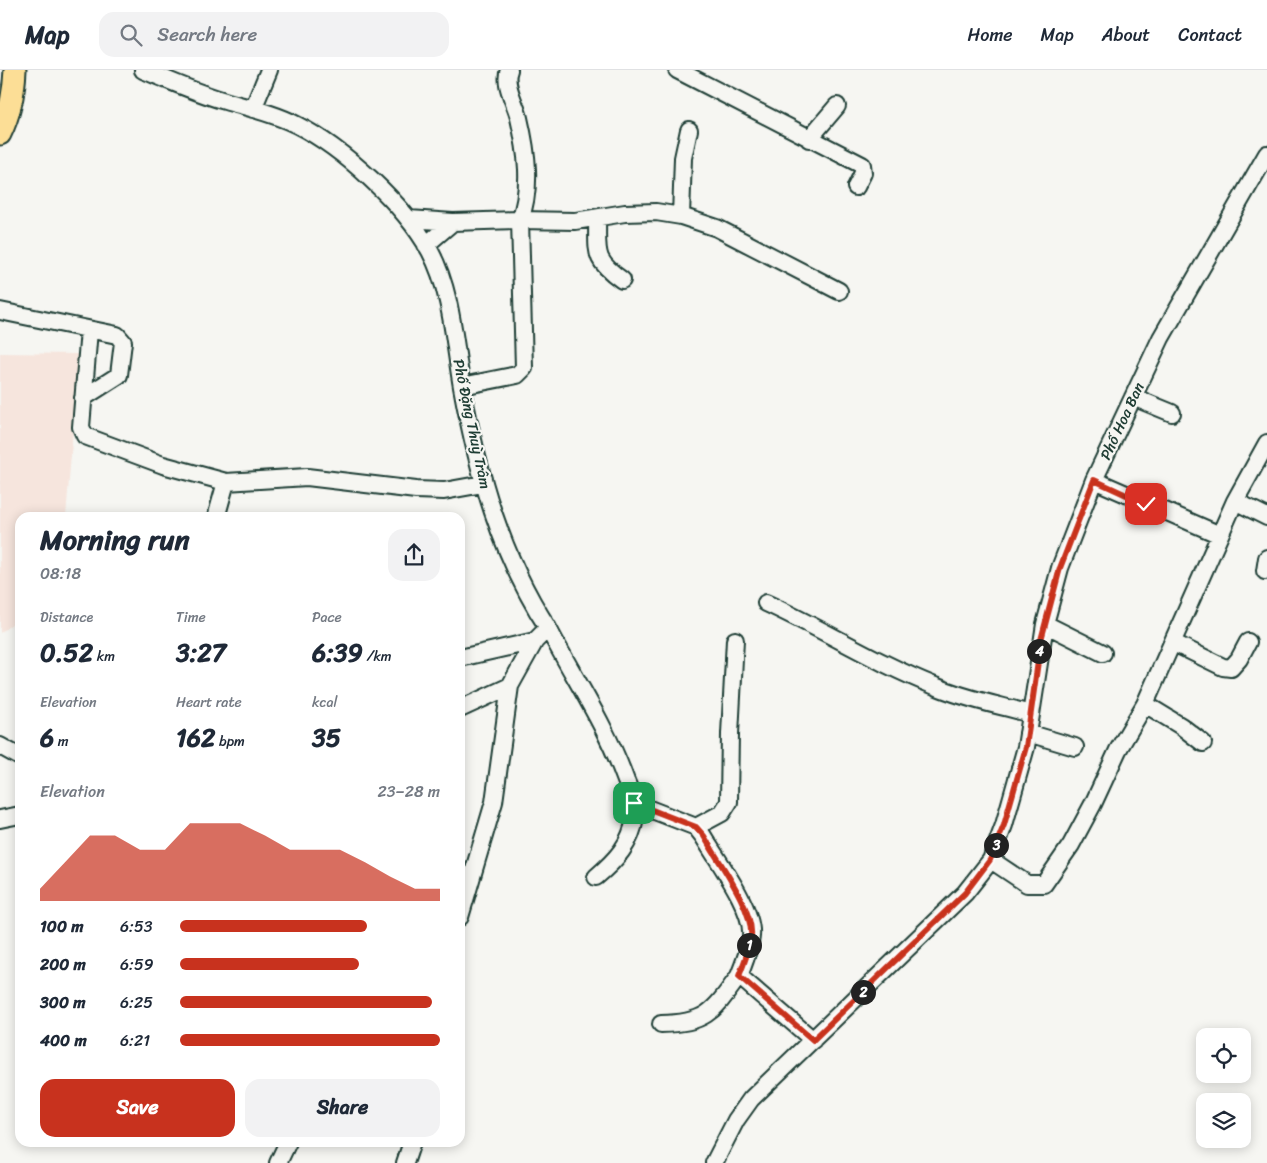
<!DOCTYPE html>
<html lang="en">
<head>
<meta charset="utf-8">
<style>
	body { margin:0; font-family:Sriracha,sans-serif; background:#f2f2f3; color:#1f2937; height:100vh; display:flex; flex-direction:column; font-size:19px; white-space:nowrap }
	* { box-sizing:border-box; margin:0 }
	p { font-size:16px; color:#747a83 }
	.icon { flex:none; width:28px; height:28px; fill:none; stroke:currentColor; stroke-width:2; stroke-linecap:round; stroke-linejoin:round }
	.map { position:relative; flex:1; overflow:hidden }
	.panel { position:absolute; left:15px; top:442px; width:450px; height:635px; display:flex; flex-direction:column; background:#fff; border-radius:15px; box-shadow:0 2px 12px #0003 }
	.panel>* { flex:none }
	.controls { position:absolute; left:1196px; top:958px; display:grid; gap:10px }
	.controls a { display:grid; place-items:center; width:55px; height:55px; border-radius:10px; background:#fff; box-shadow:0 2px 12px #0003; font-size:25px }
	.pin { position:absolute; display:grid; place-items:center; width:42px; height:42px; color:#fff; margin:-21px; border-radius:10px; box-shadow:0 2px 8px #0006 }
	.km { position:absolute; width:25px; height:25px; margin:-12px; border-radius:50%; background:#222; color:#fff; font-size:14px; line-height:25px; text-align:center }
	.round { display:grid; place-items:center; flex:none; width:52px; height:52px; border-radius:15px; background:#f2f2f3 }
	.head { display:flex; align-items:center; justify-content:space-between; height:85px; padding:0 25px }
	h1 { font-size:28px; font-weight:700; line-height:38px }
	.stats { display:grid; grid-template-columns:repeat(3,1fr); gap:8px; height:85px; padding:5px 25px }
	.stats div { display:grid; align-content:center }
	.stats b { font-size:25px; font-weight:700 }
	.stats small { font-size:14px; font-weight:400 }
	.stats p { font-size:14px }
	.chart { height:140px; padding:10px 25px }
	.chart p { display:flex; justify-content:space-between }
	.chart svg { width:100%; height:90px; margin-top:5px; fill:#c8321e; opacity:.7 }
	.cta { display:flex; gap:10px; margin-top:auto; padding:10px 25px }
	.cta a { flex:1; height:58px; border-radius:15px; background:#c8321e; color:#fff; font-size:20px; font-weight:700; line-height:58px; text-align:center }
	.cta a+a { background:#f2f2f3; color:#1f2937 }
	ul { padding:0 25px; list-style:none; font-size:16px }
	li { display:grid; grid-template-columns:80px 60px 1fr; align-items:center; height:38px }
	li i { height:12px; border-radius:6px; background:#c8321e }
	header { display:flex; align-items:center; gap:30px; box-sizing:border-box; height:70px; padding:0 25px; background:#fff; border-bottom:1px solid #e0e1e3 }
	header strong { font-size:24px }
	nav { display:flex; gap:28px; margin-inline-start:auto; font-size:18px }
	.search { width:350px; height:45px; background:#f2f2f3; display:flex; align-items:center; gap:12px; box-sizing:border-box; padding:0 18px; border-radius:15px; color:#747a83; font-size:19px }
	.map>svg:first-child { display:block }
	.built { fill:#f6e5dd }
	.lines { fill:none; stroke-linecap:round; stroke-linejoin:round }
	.minor-casing { stroke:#1f3d34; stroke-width:20 }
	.major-casing { stroke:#1f3d34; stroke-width:25 }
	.minor { stroke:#f6f6f2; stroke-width:16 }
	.major { stroke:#fcde96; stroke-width:21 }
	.route-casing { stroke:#fff; stroke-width:10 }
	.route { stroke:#c8321e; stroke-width:6 }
	.labels { text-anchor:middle; stroke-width:4.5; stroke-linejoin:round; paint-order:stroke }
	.street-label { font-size:15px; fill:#1f3d34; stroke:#f6f6f2 }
</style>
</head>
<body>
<header>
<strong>Map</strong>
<div class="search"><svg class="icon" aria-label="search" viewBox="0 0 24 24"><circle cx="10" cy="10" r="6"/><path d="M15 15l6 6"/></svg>Search here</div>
<nav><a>Home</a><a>Map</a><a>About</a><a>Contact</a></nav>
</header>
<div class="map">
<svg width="1267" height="1093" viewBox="0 0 1267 1093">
	<rect width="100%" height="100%" fill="#f6f6f2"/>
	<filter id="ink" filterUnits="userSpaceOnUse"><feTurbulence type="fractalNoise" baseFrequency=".02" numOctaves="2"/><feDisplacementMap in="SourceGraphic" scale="10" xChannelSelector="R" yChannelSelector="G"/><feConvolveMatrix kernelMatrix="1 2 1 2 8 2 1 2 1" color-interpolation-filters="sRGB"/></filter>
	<g filter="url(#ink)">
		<path class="built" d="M 0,283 L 79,284 L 66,447 L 20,448 L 20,548 L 0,563 Z"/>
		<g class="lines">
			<defs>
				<path id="minor" d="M 143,0 C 170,11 197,23 225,31 C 249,38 274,43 297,55 C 343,78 405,135 430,181 C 452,222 454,272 462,317 C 478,403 500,484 548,558 L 535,571 L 510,616 L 494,732 L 460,847
					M 677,0 L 862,95 L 863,103 L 856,117
					M 253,39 L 269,0
					M 809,69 L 837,36
					M 681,146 L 683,88 L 689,60
					M 597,148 C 598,182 592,189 622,210
					M 409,149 L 453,152 L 520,150 L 575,151 L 625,143 L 656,142 L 681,146 L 717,158 L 839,221
					M 426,175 L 453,152
					M 0,241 L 117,265 L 123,272 L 119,305 L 83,328
					M 89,260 L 81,357 L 85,366 L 163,395 L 226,412 L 307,407 L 416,420 L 444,421 L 483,414
					M 462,316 L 517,305 L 524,298 L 520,150 C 532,117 527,82 519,48 C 516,34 503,14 509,0
					M 1133,327 L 1172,343
					M 1094,410 L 1220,465
					M 1235,431 L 1267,447
					M 216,448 L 226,412
					M 1265,501 L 1267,488
					M 766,533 C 823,559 876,593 935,616 C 965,629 999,635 1031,644
					M 1045,554 L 1103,583
					M 548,558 C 575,610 606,655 626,711 C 631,723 637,735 635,748 C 631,774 616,790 596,807
					M 1174,573 L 1223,597 L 1231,598 L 1239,589 L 1248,572
					M 460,588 L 535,571
					M 1145,634 L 1181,656 L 1203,673
					M 460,639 L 510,616
					M 1028,663 L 1075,677
					M 0,676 L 20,687
					M 634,733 L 696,757 L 703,766 C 717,790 754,839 751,866 C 750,879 744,893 739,906 L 813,970
					M 0,749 L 20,745
					M 696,757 L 722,743 L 729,732 L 730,664 L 735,570
					M 991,790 L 1027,814 L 1044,814 L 1071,775 L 1093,734 L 1118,680 L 1145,634 L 1235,431 L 1267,373
					M 661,954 C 707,953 713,942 739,906
					M 278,1093 L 288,1072
					M 405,1093 L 412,1072
					M 714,1093 L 736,1050 L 751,1029 L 965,823 L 991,790 L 1004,755 L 1026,677 L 1045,554 L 1060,498 L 1094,410 L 1161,268 L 1267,84"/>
				<path id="major" d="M 0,64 C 10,44 14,22 15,0"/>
			</defs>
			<use href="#minor" class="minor-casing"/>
			<use href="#major" class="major-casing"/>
			<use href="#minor" class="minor"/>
			<use href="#major" class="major"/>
		</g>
	</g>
	<g class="lines" filter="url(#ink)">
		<defs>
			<path id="route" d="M 634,733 L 696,757 L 704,766 C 717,790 754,839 751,866 C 750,879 744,893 739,906 L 813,970 L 965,823 L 990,790 L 1004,755 L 1026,677 L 1041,570 L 1060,498 L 1094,410 L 1146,434"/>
		</defs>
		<use href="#route" class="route-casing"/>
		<use href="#route" class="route"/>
	</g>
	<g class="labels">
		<g class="street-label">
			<text transform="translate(1122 351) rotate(-65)" y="5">Phố Hoa Ban</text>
			<text transform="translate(472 354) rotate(78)" y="5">Phố Đặng Thuỳ Trâm</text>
		</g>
	</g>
</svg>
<div class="controls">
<a><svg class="icon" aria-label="locate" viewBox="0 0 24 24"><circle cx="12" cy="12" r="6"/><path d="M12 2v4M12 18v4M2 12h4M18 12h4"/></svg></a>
<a><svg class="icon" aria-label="layers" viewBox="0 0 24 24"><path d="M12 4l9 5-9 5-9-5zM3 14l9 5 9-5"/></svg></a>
</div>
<div class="pin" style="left:634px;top:733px;background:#1e9e55"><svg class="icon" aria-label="arrive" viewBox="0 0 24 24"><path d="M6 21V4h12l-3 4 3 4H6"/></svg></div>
<div class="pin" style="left:1146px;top:434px;background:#d93025"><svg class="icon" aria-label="check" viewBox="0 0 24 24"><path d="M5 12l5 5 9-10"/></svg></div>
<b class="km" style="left:749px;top:875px">1</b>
<b class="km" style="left:863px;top:922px">2</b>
<b class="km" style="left:996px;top:775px">3</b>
<b class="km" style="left:1039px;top:581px">4</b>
<section class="panel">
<div class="head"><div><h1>Morning run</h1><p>08:18</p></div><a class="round"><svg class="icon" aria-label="share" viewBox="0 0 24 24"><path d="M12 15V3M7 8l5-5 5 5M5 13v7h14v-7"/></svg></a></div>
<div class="stats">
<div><p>Distance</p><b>0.52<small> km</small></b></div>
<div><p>Time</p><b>3:27</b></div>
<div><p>Pace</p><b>6:39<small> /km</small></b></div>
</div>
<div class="stats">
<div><p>Elevation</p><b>6<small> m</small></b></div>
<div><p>Heart rate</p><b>162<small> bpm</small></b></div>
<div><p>kcal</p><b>35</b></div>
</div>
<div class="chart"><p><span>Elevation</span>23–28 m</p>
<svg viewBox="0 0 160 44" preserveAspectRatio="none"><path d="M0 44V38L10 25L20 12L30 12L40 19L50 19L60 6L70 6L80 6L90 12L100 19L110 19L120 19L130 25L140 32L150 38L160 38V44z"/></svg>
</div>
<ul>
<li><b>100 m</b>6:53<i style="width:72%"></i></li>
<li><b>200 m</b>6:59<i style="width:69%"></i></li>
<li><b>300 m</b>6:25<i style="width:97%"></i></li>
<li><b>400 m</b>6:21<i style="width:100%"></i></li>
</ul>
<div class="cta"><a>Save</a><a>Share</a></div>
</section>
</div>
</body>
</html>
